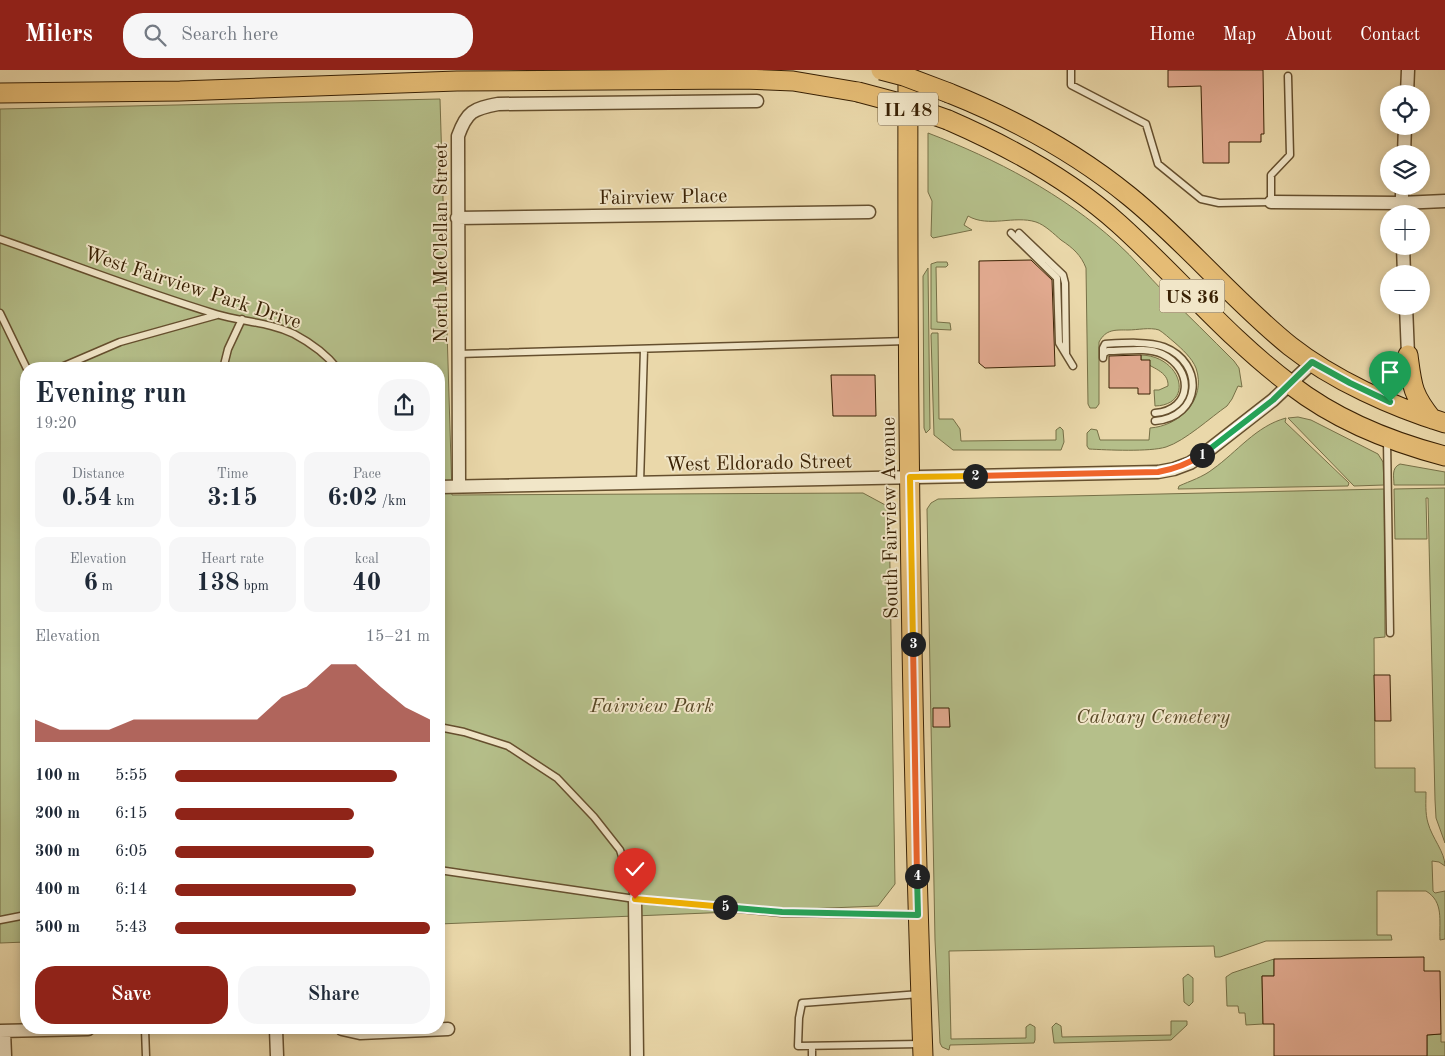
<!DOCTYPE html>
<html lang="en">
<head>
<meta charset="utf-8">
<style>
	body { margin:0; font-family:"Old Standard TT",serif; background:#f6f6f7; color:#1f2937; height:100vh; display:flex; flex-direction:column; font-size:19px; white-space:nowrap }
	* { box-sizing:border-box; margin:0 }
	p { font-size:16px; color:#747a83 }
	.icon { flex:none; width:28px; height:28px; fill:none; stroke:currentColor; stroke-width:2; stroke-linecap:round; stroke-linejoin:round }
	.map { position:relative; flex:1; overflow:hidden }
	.side { position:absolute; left:20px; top:292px; width:425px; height:672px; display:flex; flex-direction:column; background:#fff; border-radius:20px; box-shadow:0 2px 8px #0003 }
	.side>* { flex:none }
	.fabs { position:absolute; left:1380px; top:15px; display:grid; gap:10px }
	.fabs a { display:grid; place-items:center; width:50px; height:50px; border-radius:50%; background:#fff; box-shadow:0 2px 8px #0003; font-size:25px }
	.pin { position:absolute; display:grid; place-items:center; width:42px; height:42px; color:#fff; margin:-51px -21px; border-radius:50% 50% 50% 0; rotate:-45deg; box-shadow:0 0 5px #0007 }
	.pin .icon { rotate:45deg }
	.km { position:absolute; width:25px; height:25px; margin:-12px; border-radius:50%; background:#222; color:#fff; font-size:14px; line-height:25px; text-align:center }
	.round { display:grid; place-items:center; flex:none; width:52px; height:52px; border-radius:20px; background:#f6f6f7 }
	.head { display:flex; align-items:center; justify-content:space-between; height:85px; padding:0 15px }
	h1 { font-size:28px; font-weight:700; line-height:38px }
	.stats { display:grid; grid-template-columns:repeat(3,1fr); gap:8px; height:85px; padding:5px 15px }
	.stats div { display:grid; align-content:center; border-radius:12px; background:#f6f6f7; text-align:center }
	.stats b { font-size:25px; font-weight:700 }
	.stats small { font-size:14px; font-weight:400 }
	.stats p { font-size:14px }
	.chart { height:140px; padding:10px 15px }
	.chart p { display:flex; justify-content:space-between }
	.chart svg { width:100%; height:90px; margin-top:5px; fill:#8f2418; opacity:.7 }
	.cta { display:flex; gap:10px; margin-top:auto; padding:10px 15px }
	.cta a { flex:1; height:58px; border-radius:20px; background:#8f2418; color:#fff; font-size:20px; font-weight:700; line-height:58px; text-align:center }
	.cta a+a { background:#f6f6f7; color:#1f2937 }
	ul { padding:0 15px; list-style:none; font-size:16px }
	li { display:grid; grid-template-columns:80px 60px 1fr; align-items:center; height:38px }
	li i { height:12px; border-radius:6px; background:#8f2418 }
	header { display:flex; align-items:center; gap:30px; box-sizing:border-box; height:70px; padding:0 25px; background:#8f2418; color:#fff }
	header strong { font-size:24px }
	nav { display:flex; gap:28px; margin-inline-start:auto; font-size:18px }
	.search { width:350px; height:45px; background:#f6f6f7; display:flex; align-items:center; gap:12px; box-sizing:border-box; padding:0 18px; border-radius:20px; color:#747a83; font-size:19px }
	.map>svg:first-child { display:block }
	.green { fill:#b5bf8a; stroke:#777047 }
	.building { fill:#e3ab91; stroke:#392104 }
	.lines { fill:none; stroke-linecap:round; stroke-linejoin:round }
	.lane-casing { stroke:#654f2e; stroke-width:9 }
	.street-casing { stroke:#654f2e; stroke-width:15 }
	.primary-casing { stroke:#392104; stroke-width:21 }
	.lane { stroke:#f1e6c8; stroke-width:6 }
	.street { stroke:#f1e6c8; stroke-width:12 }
	.primary { stroke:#e5bc75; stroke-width:19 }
	.primary-bridge-casing { stroke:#392104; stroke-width:21; stroke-linecap:butt }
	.primary-bridge { stroke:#e5bc75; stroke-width:19 }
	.split-1-casing { stroke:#fff; stroke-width:10 }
	.split-2-casing { stroke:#fff; stroke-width:10 }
	.split-3-casing { stroke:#fff; stroke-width:10 }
	.split-4-casing { stroke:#fff; stroke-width:10 }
	.split-5-casing { stroke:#fff; stroke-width:10 }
	.split-6-casing { stroke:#fff; stroke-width:10 }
	.split-1 { stroke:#22a559; stroke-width:6 }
	.split-2 { stroke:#f0652b; stroke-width:6 }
	.split-3 { stroke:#f5b400; stroke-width:6 }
	.split-4 { stroke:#f0652b; stroke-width:6 }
	.split-5 { stroke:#22a559; stroke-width:6 }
	.split-6 { stroke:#f5b400; stroke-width:6 }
	.labels { text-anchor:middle; stroke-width:4; stroke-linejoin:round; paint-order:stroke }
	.shield { fill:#f1e6c8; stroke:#705c3f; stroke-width:1 }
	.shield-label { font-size:19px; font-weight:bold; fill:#392104 }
	.street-label { font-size:20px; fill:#392104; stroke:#f1e6c8 }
	.park-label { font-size:20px; font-style:italic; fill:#584826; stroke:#f1e6c8 }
</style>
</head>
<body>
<header>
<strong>Milers</strong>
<div class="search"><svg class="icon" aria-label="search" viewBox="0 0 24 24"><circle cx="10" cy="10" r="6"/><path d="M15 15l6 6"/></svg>Search here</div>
<nav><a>Home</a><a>Map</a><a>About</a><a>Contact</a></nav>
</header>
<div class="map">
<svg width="1445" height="986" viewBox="0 0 1445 986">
	<rect width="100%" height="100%" fill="#ead8aa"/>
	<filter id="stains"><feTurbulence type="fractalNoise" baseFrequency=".004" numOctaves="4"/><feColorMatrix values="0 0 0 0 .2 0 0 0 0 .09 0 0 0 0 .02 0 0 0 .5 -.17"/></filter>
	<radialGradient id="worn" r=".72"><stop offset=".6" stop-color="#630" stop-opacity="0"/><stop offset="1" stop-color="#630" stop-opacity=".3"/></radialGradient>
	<path class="green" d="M 440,29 L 452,425 L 863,423 L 889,437 L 895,814 L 878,836 L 439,854 L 439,299 L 26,299 L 26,872 L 0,873 L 0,39 Z
		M 928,63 C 996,89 1063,124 1117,173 C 1134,188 1148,206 1164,222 C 1188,245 1211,268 1234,291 L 1239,298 L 1242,317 L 1238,316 L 1232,329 L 1227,336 C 1211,347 1185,371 1166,377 C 1150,382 1107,380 1089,379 L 1087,376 L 1087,363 L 1091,359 L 1097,360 L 1100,370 L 1149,370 L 1150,358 C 1179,356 1207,330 1196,298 C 1192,288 1182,279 1174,272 C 1169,268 1164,263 1159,260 C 1150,257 1137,260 1128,260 C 1115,260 1106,259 1099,272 L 1099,334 L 1096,338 L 1090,338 L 1088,334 L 1086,198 C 1081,185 1073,178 1061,170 C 1054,164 1045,155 1036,152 C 1014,145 989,158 968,146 L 964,155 L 972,160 L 933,168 L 931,166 L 932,131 L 928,122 Z
		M 937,192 L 947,192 L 948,195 L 946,197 L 936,197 L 937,252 L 950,253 L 951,260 L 931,259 L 931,194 Z
		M 928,198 L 930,359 L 926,363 L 924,358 L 923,206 Z
		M 932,263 L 938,263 L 939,349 L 953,349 L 960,359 L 961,371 L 1056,370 L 1056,360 L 1060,357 L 1063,360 L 1064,372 L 1061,380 L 953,380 L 934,365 L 931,265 Z
		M 1141,285 C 1182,286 1195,335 1155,336 L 1154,320 L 1159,320 L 1168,316 C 1169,301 1151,298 1141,290 Z
		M 1298,347 L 1311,350 L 1378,384 L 1383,392 L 1384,415 L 1354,416 L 1288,348 Z
		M 1286,348 L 1285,352 L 1349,413 L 1348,416 L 1178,419 L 1179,416 C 1190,411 1203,407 1213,399 C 1237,382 1256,356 1286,348 Z
		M 1400,394 L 1445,402 L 1445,415 L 1394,415 C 1394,407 1391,398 1400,394 Z
		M 1445,418 L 1445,773 L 1436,748 L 1435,730 L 1428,428 L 1426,428 L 1427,469 L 1395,469 L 1394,419 Z
		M 1384,419 L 1385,567 L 1374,568 L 1375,698 L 1415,698 L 1415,722 L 1426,722 C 1426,732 1425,743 1428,753 C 1432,768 1445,782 1445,796 L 1439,792 L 1432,791 L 1433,821 L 1435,823 L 1445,821 L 1445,869 L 1440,870 C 1439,850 1444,832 1426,821 L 1377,821 L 1377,865 L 1391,865 L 1392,870 L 1266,871 L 1220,887 L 1215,887 L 1214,876 L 949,881 L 951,969 L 1026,968 L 1026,957 L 1030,954 L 1035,957 L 1035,970 L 1034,973 L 950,975 L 949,980 L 942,977 L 940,973 L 935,870 L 927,439 L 931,433 L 938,429 Z
		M 1274,889 L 1274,906 L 1262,906 L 1263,954 L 1246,955 L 1245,943 L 1239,943 L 1238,936 L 1227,936 L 1226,907 L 1232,903 Z
		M 1188,904 L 1193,908 L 1193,932 L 1189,936 L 1184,932 L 1183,908 Z
		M 1171,951 L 1187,951 L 1187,955 L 1171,970 L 1054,973 L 1052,957 L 1056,953 L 1061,956 L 1062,967 L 1171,965 Z
		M 1441,964 L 1441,972 L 1445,972 L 1445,986 L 1427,986 L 1427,965 Z"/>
	<path class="building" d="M 1168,0 L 1263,0 L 1264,64 L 1261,64 L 1261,72 L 1229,72 L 1229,93 L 1203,93 L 1201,16 L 1168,17 Z
		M 1031,190 L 1052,210 L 1055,296 L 985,298 L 979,293 L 979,191 Z
		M 1141,285 L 1141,290 L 1150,290 L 1150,324 L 1138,324 L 1138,318 L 1109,318 L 1109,286 Z
		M 831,305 L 875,305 L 876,346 L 833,346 Z
		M 1374,605 L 1390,605 L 1391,651 L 1375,651 Z
		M 933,638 L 949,638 L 950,657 L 933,657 Z
		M 1424,887 L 1424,901 L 1440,901 L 1441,964 L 1427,965 L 1427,986 L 1274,986 L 1274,954 L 1263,954 L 1262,906 L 1274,906 L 1274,889 Z"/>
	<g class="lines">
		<defs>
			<path id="lane" d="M 1071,0 L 1071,15 L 1146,54 L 1158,94 L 1201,129 L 1219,133 L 1271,132 L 1271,105 L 1290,85 L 1288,6
				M 1011,163 L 1057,208 L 1059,273 L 1073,296
				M 1019,163 L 1063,205 L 1065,213 L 1066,284
				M 0,169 C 72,194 143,222 216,244 C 242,252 269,252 294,264 C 311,273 326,284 338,299
				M 0,243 L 27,299
				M 458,284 L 907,271
				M 1103,287 L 1104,283 L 1108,281 C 1125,281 1147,277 1162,284 C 1194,299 1193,340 1155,343
				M 1103,288 L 1103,278 L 1105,274 C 1122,273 1149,271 1164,277 C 1205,293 1202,347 1155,351
				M 57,299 L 120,272 L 217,245
				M 223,299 L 228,279 L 242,249
				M 1387,370 L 1390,563
				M 640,413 L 644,279
				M 439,657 L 464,662 L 508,676 L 557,708 L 594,747 L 620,780 L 635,829
				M 439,800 L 635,829 L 782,843 L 917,845
				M 0,850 L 26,845
				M 920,924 L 802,933 L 799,948 L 798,976 L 921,974
				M 145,959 L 146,986
				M 812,976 L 812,986"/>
			<path id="street" d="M 1407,24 L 1408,0
				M 1404,84 L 1405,56
				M 1271,132 L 1401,133 L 1445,131
				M 1402,144 L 1402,116
				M 457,148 L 869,142
				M 1403,176 L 1404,204
				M 1406,236 L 1408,285
				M 459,416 L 458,66 C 467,41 473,39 498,34 L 757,31
				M 439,417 L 1158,402 L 1174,399 L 1190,393 L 1205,383 L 1273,330 L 1313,292
				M 635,829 L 637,986
				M 276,959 L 277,986
				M 342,959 L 360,963 L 448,959
				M 0,961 L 88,959
				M 4,961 L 5,986"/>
			<path id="primary" d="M 908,0 C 907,329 911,658 923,986
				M 0,23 L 180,21 L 457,11 L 743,9 L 793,11 L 858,22
				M 949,23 C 1014,49 1075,82 1129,126 C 1186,172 1233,230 1290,276 C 1333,310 1393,337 1445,353
				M 948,50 C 1010,77 1069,109 1119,154 C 1178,207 1228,268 1291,315 C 1335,349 1391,372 1445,386
				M 1408,285 C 1412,316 1412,324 1432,349"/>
		</defs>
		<use href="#lane" class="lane-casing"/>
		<use href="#street" class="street-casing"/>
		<use href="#primary" class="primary-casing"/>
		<use href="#lane" class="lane"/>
		<use href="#street" class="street"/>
		<use href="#primary" class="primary"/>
		<defs>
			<path id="primary-bridge" d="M 881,0 L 904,6 L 949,23
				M 858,22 L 903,34 L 948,50"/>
		</defs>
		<use href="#primary-bridge" class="primary-bridge-casing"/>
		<use href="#primary-bridge" class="primary-bridge"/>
	</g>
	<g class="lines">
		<defs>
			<path id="split-1" d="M 1202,385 L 1273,330 L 1312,292 L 1350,313 L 1390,332"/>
			<path id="split-2" d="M 975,406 L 1158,402 C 1175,399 1188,394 1202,385"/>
			<path id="split-3" d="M 913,574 L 910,407 L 975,406"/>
			<path id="split-4" d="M 913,574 L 917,806"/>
			<path id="split-5" d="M 725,837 L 782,842 L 918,845 L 917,806"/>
			<path id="split-6" d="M 635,829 L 725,837"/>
		</defs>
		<use href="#split-1" class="split-1-casing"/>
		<use href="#split-2" class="split-2-casing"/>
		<use href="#split-3" class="split-3-casing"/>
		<use href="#split-4" class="split-4-casing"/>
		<use href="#split-5" class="split-5-casing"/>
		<use href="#split-6" class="split-6-casing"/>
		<use href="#split-1" class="split-1"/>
		<use href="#split-2" class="split-2"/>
		<use href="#split-3" class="split-3"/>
		<use href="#split-4" class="split-4"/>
		<use href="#split-5" class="split-5"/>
		<use href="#split-6" class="split-6"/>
	</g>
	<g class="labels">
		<g class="shield">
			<rect x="878" y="22.5" width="60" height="33" rx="4"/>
			<rect x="1159.5" y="209.5" width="65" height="33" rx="4"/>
		</g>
		<g class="shield-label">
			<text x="908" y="46">IL 48</text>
			<text x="1192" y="233">US 36</text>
		</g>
		<g class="street-label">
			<text transform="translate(663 126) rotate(-1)" y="7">Fairview Place</text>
			<text transform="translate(440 173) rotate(-90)" y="7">North McClellan Street</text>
			<text transform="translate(193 217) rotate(18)" y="7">West Fairview Park Drive</text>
			<text transform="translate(759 392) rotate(-1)" y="7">West Eldorado Street</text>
			<text transform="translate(889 448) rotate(-91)" y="7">South Fairview Avenue</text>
		</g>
		<g class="park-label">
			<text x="652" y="642">Fairview Park</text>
			<text x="1153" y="653">Calvary Cemetery</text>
		</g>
	</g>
	<rect width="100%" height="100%" filter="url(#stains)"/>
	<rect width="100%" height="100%" fill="url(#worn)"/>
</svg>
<div class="fabs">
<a><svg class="icon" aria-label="locate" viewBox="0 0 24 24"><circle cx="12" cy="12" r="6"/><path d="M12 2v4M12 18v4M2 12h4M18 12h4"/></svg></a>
<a><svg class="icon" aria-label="layers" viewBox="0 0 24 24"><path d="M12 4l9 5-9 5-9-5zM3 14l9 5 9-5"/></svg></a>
<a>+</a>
<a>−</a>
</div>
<div class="pin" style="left:1390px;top:332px;background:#1e9e55"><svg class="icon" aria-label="arrive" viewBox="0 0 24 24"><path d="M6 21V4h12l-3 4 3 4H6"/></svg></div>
<div class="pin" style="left:635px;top:829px;background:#d93025"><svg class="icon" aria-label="check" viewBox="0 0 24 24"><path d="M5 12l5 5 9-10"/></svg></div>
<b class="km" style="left:1202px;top:385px">1</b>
<b class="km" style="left:975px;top:406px">2</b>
<b class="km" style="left:913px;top:574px">3</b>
<b class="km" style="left:917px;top:806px">4</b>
<b class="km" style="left:725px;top:837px">5</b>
<section class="side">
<div class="head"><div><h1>Evening run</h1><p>19:20</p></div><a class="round"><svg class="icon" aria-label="share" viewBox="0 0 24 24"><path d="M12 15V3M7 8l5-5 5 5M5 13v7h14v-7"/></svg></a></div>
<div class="stats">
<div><p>Distance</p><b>0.54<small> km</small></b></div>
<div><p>Time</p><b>3:15</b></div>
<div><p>Pace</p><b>6:02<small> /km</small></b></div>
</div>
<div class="stats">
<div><p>Elevation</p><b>6<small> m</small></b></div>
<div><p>Heart rate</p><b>138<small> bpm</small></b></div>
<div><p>kcal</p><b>40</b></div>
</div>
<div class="chart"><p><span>Elevation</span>15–21 m</p>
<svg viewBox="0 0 160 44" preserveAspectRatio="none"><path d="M0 44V33L10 38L20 38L30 38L40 33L50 33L60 33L70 33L80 33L90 33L100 22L110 17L120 6L130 6L140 17L150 27L160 33V44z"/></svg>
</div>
<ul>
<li><b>100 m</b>5:55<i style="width:87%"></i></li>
<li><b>200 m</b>6:15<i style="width:70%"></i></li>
<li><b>300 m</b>6:05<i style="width:78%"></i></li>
<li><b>400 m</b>6:14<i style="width:71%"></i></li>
<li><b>500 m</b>5:43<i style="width:100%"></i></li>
</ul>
<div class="cta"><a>Save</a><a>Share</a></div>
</section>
</div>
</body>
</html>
